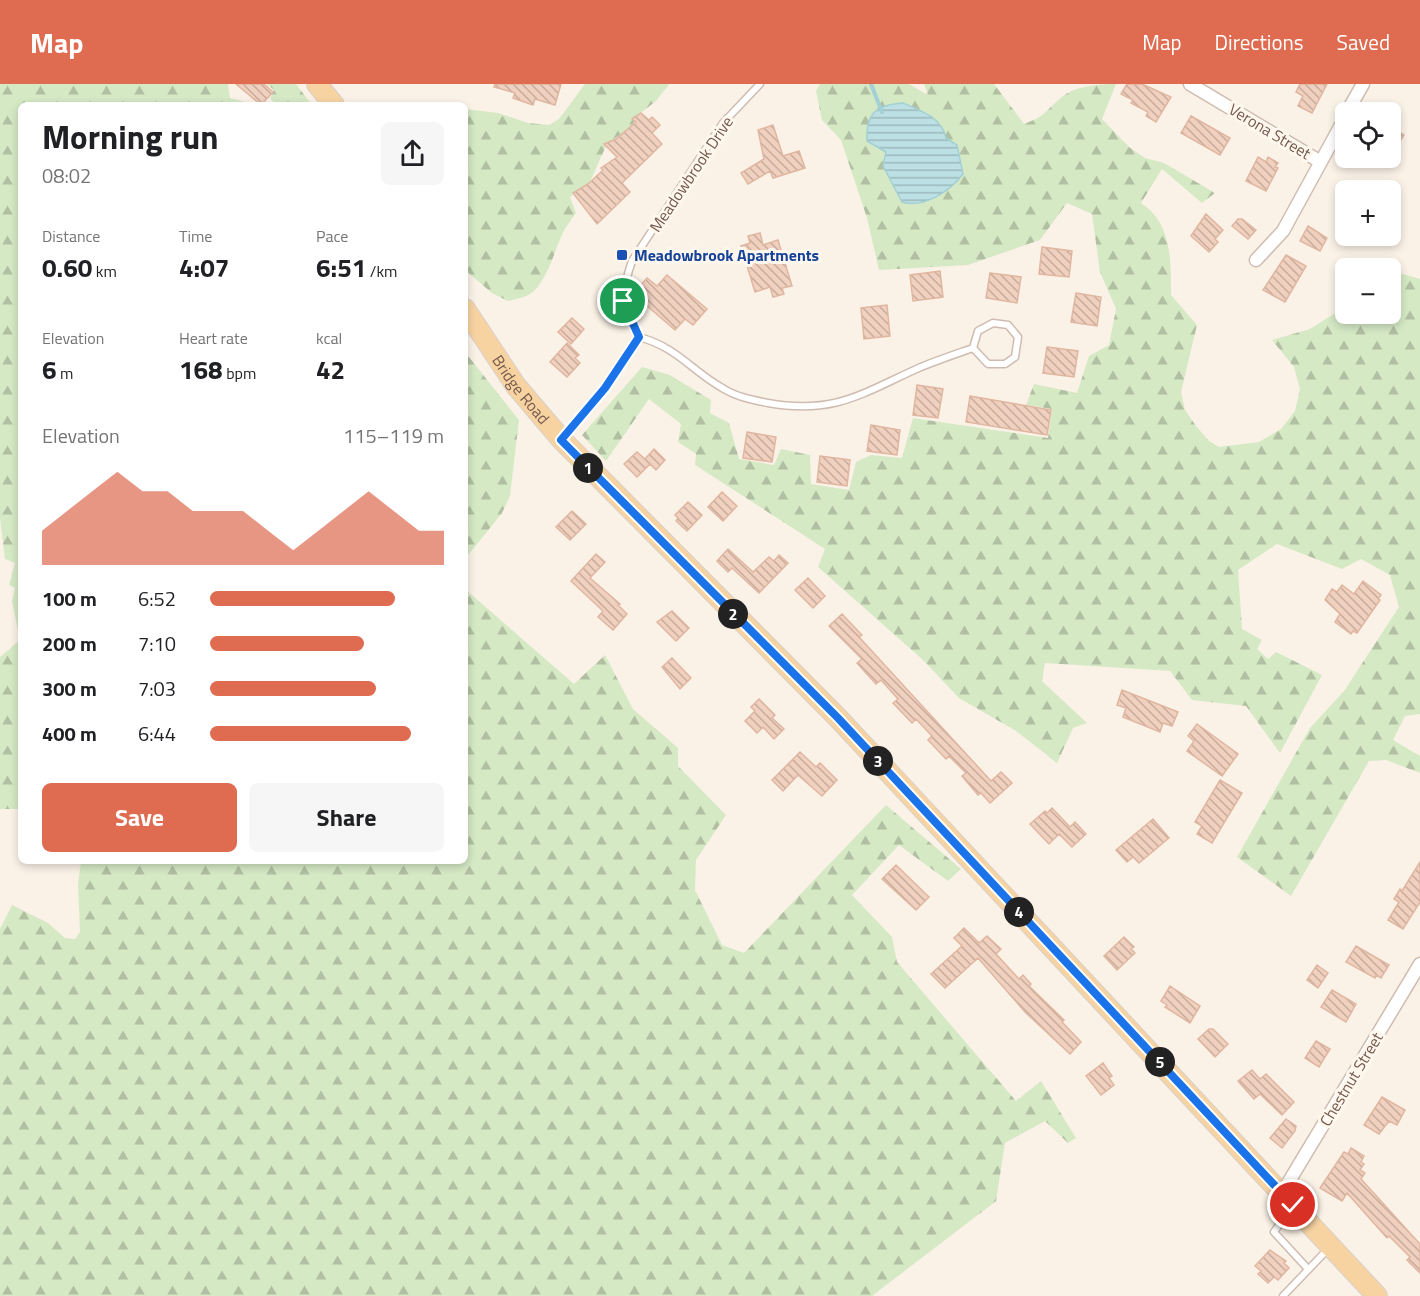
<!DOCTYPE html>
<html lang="en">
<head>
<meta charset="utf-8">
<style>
	body { margin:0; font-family:"Titillium Web",sans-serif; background:#f6f6f6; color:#202124; height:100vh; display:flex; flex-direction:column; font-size:22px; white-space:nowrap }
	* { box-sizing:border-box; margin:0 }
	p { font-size:20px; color:#757577 }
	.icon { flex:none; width:33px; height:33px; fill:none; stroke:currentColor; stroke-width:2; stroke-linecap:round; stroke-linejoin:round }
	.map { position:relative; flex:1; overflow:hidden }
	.panel { position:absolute; left:18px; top:18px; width:450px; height:762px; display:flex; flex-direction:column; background:#fff; border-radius:9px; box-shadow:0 3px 9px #0003 }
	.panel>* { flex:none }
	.buttons { position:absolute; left:1335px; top:18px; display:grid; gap:12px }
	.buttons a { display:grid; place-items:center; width:66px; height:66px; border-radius:9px; background:#fff; box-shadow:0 3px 9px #0003; font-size:30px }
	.pin { position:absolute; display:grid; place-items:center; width:51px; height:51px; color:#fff; margin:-26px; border:3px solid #fff; border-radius:50%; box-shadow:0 2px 6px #0007 }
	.km { position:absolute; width:30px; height:30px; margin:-15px; border-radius:50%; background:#222; color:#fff; font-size:16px; line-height:30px; text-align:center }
	.round { display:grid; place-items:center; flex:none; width:63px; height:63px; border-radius:9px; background:#f6f6f6 }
	.overview { display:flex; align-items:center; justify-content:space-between; height:102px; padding:0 24px }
	h1 { font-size:33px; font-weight:700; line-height:45px }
	.metrics { display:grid; grid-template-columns:repeat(3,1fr); gap:9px; height:102px; padding:6px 24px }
	.metrics div { display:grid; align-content:center }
	.metrics b { font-size:26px; font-weight:700 }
	.metrics small { font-size:16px; font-weight:400 }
	.metrics p { font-size:16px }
	.chart { height:168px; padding:12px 24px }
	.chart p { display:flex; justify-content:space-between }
	.chart svg { width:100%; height:108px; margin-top:6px; fill:#df6b51; opacity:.7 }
	.button { display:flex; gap:12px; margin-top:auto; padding:12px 24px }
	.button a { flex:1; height:69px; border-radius:9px; background:#df6b51; color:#fff; font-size:24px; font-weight:700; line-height:69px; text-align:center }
	.button a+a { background:#f6f6f6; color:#202124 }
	ul { padding:0 24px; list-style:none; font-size:20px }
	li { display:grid; grid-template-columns:96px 72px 1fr; align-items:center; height:45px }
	li i { height:15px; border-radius:8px; background:#df6b51 }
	header { display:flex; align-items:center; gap:36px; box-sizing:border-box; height:84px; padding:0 30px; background:#df6b51; color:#fff }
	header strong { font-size:28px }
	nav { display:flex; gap:33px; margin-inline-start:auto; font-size:21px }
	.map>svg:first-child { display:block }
	.forest { fill:url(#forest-firs) }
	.water { fill:url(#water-rules); stroke:#a2d0d6; stroke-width:1.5 }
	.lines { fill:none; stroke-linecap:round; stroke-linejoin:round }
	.stream { stroke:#a2d0d6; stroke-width:4 }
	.building { fill:url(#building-back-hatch); stroke:#e1b6a0; stroke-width:1.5 }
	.service-casing { stroke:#cfbcb0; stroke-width:9 }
	.minor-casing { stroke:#cfbcb0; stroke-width:15 }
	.primary-casing { stroke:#d8d0cd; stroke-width:22 }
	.service { stroke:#fff; stroke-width:6 }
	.minor { stroke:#fff; stroke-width:12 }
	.primary { stroke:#f7d3a2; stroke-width:20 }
	.route-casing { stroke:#fff; stroke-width:12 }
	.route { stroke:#1a73e8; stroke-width:8 }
	.transit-dot { fill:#1a4fb4; stroke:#fef7ed; stroke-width:2 }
	.labels { text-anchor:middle; stroke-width:6; stroke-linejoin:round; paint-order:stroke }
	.street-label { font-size:16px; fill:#74584c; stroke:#fef7ed }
	.transit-label { font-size:16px; font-weight:bold; fill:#164399; stroke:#fef7ed; text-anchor:start }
</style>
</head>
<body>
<header>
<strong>Map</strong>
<nav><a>Map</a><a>Directions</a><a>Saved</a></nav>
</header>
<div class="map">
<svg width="1420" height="1212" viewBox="0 0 1420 1212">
	<defs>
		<pattern id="forest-firs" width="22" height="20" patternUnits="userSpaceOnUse" patternTransform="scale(1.5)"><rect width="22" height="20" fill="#d5e9c5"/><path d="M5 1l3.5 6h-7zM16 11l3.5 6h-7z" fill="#b1c0a2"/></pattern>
		<pattern id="water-rules" width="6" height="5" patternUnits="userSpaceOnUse" patternTransform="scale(1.5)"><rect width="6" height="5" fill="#bce0e4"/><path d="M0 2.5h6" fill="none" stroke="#9db8bb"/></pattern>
		<pattern id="building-back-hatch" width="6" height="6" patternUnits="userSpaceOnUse" patternTransform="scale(1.5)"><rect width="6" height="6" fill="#f0d0bf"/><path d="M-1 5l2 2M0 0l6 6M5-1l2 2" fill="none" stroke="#c7ac9d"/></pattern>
	</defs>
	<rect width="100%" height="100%" fill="#fbf2e7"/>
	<path class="forest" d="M 0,0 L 228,0 L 230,14 L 257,21 L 21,21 L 21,725 L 0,725 L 0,573 L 20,556 L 12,517 L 15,504 L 9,501 L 15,479 L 5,475 L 0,434 Z
		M 267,0 L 296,0 L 312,21 L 276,21 L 270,14 L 274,6 Z
		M 585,0 L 669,0 L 656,17 L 633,35 L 635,37 C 627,49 616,53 605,60 L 606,62 L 589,100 L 570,113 L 576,129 C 571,136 564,145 561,153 C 554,169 548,193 534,207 C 528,213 516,215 508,217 L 492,209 L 465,186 L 465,25 L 498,29 L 528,39 L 549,41 L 559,35 Z
		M 820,0 L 909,0 L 928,11 L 924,0 L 994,0 L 1024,40 C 1046,32 1045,27 1062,13 C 1075,2 1099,0 1116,0 L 1102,35 L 1129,63 L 1145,74 L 1164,79 L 1215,109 L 1202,119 L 1162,85 L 1141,119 C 1172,139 1171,177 1171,211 L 1197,241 L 1181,308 L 1185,326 L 1196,342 L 1209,357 L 1219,363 L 1259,358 L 1281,345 L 1295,327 L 1300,305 L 1294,283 L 1272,256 L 1310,245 L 1345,223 L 1346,230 L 1390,230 L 1391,193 L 1403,190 L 1420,195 L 1420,630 L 1405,632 L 1393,656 L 1420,672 L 1420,689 L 1386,676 L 1369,677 L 1291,812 L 1237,773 L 1310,644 L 1344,607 L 1399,523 L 1390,491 L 1361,475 L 1342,485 L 1277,460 L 1238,486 L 1242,545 L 1262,556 L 1257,565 L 1268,575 L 1276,568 L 1322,591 L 1280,669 L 1246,622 L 1192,616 L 1170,587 L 1045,579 L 1042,597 L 1087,639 L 1073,644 L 1057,679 L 1016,647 L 959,614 L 923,576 L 818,483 L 825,465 L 695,381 L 696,370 L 678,358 L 681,340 L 649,315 L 606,377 L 582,351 L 642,283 L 670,291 L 711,316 L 710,329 L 729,339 L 739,375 L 774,381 L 781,365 L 810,371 L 811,400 L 849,406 L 856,378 L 871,371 L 902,374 L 913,334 L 1048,354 L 1052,325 L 1026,321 L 1034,300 L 1077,309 L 1089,272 L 1109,261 L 1116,225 L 1100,188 L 1092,130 L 1067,119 L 1040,156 L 968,181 L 879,186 L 867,134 L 841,56 L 822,36 L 816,7 Z
		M 465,268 L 519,336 L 510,412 L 502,429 L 465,475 Z
		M 465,505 L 574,600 L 605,571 L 633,625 L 678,664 L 678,682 L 726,731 L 696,776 L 695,806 L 722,861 L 744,869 L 886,721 L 961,785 L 948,797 L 899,761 L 852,811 L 892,853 L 897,878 L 1016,1017 L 1041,997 L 1076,1054 L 1068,1059 L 1045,1037 L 1005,1059 L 996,1117 L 872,1212 L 0,1212 L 0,845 L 12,821 L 48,839 L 65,854 L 75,855 L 80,848 L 78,800 L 81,777 L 465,777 Z"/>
	<path class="water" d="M 903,19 C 920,26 942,34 946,54 L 957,61 L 963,90 C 951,106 924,125 902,118 L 883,82 L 886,68 L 867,57 C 866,30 875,21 903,19 Z"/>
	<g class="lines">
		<path class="stream" d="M 871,0 L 882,28"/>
	</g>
	<path class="building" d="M 236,0 L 264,0 L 273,8 L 261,21 Z
		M 495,0 L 561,0 L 555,21 L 535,15 L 533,21 L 513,14 L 515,9 L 494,3 Z
		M 1127,0 L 1142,0 L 1171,13 L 1156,38 L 1146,32 L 1148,28 L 1131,19 L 1133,16 L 1121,10 Z
		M 1300,0 L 1327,0 L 1312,29 L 1298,22 L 1303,12 L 1296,8 Z
		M 641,29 L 649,36 L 652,33 L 660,41 L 652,49 L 662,60 L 622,99 L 630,108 L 597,140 L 573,109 L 588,100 L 603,86 L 601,84 L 617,73 L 604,60 L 616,55 L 636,38 L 632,35 Z
		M 1191,32 L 1230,54 L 1220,71 L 1181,49 Z
		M 773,41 L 783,72 L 799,67 L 805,84 L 773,94 L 770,87 L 748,100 L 741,89 L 764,75 L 758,46 Z
		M 1390,42 L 1404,51 L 1390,73 Z
		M 1258,73 L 1266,78 L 1268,73 L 1278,79 L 1275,83 L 1278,84 L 1266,107 L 1246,97 Z
		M 1206,130 L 1223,146 L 1215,155 L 1218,158 L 1209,168 L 1191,152 Z
		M 1238,135 L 1242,135 L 1256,146 L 1248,155 L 1232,142 Z
		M 1308,142 L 1327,154 L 1320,167 L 1300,157 Z
		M 760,149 L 763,161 L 778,156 L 792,202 L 782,204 L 784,210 L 773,213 L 770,203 L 755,208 L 741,162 L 750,159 L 748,152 Z
		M 1042,163 L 1072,167 L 1069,193 L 1039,190 Z
		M 1286,171 L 1306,182 L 1285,218 L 1263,206 Z
		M 940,187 L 943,213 L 913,217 L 910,191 Z
		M 990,189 L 1021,193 L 1017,219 L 986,214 Z
		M 667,191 L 707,225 L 693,241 L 685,235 L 675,246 L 639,215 L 645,208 L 639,203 L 647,194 L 657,202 Z
		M 1076,209 L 1101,213 L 1097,242 L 1071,238 Z
		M 887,221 L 890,252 L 864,255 L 861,224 Z
		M 572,234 L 584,245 L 571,260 L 558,248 Z
		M 567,259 L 579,271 L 575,274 L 580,279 L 567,293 L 550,278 Z
		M 1047,263 L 1078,267 L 1074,293 L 1043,289 Z
		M 917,301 L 943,305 L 938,334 L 913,331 Z
		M 970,312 L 1051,326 L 1047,351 L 966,338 Z
		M 871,341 L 900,346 L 897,371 L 867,367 Z
		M 747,348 L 776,353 L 772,378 L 743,374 Z
		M 654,365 L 665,376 L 656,386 L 650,380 L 637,393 L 624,380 L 637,368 L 645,375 Z
		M 820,372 L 850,376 L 847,402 L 817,398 Z
		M 722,408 L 737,422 L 723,437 L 708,423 Z
		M 688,418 L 702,431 L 687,447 L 676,437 L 678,434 L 675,431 Z
		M 572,427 L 586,440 L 570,456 L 556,443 Z
		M 728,465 L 753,488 L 769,473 L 774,477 L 779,471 L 788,479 L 759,509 L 732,484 L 728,488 L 717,477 Z
		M 596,470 L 605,478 L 590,494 L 620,520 L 618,521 L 627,530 L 613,546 L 598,533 L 603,527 L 571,497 Z
		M 808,494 L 825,512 L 813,524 L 795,506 Z
		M 1363,497 L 1381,511 L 1378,515 L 1380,516 L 1357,549 L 1353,547 L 1351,550 L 1335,538 L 1340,530 L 1325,516 L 1332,505 L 1337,508 L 1342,501 L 1354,510 Z
		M 672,527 L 689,544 L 676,557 L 657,538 Z
		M 842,530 L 862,551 L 859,553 L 991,697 L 1001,688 L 1012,699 L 990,719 L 981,709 L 978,711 L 962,692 L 966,689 L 949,672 L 946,675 L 928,656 L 932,652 L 916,635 L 912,639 L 893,619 L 898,615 L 881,596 L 876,600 L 857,579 L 862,575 L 829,542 Z
		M 672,574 L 691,594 L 680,605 L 662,583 Z
		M 1122,606 L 1178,628 L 1172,642 L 1163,639 L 1160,648 L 1123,633 L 1126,624 L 1117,621 Z
		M 759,615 L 775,631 L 772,634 L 784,645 L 774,655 L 763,643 L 757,649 L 745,637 L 755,627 L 751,623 Z
		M 1197,640 L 1238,670 L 1222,692 L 1187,667 L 1194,657 L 1188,652 Z
		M 800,668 L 816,683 L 820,679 L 837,696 L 822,712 L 798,691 L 783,707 L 772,696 Z
		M 1220,696 L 1242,709 L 1212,759 L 1197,750 L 1202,742 L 1195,738 Z
		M 1052,724 L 1070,743 L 1075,738 L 1086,750 L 1072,763 L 1059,750 L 1049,760 L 1030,740 L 1045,727 L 1047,729 Z
		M 1153,735 L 1169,754 L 1139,779 L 1133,773 L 1127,778 L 1116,766 Z
		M 1420,778 L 1420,818 L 1403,845 L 1388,836 L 1399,818 L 1394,815 L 1400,805 L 1402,807 Z
		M 896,781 L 929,813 L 916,826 L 882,795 Z
		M 964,844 L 979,859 L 987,852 L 1001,865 L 996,870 L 1019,895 L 1023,891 L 1031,900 L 1029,902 L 1064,936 L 1062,938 L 1081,958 L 1070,970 L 1025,928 L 978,874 L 945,904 L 931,890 L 962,862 L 954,854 Z
		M 1124,853 L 1134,863 L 1131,865 L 1135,869 L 1117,886 L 1104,872 Z
		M 1356,862 L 1389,881 L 1381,894 L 1376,891 L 1375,894 L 1346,878 Z
		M 1317,881 L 1328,889 L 1318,904 L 1307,896 Z
		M 1170,902 L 1200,922 L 1190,939 L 1165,923 L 1167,921 L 1161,917 Z
		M 1332,906 L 1356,920 L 1346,938 L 1321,923 Z
		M 1209,945 L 1213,945 L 1228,960 L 1215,973 L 1198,955 Z
		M 1316,957 L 1330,965 L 1319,983 L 1305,974 Z
		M 1103,979 L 1112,992 L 1109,994 L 1114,1001 L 1101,1011 L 1086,992 Z
		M 1252,986 L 1260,995 L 1266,990 L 1294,1018 L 1282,1031 L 1260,1010 L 1254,1015 L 1238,997 Z
		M 1382,1013 L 1405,1026 L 1397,1041 L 1389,1037 L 1379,1050 L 1364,1041 Z
		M 1286,1035 L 1296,1042 L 1295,1047 L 1282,1064 L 1270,1054 Z
		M 1351,1064 L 1364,1072 L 1361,1078 L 1364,1080 L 1360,1086 L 1365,1089 L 1361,1095 L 1420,1160 L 1420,1189 L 1407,1176 L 1410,1173 L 1389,1152 L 1387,1154 L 1347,1109 L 1342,1117 L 1320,1104 L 1344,1068 L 1348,1070 Z
		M 1270,1166 L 1286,1177 L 1284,1179 L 1289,1184 L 1278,1196 L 1274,1193 L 1268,1199 L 1258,1190 L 1261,1187 L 1255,1182 Z"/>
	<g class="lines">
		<defs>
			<path id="service" d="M 639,253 C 679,264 691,287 724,305 C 737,313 753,316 768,319 C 836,331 862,309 921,283 C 938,276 956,270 973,264 L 988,280 L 1005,280 L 1015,273 L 1018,253 L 1008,241 L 993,239 L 978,247 L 973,264
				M 564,354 L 605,304 L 639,253 C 624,219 619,214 632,177 L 723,39 L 760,0
				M 1291,1124 L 1274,1148 L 1308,1185
				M 1283,1212 L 1328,1165"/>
			<path id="minor" d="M 1190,0 L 1319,77
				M 1347,28 L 1363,0
				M 1256,176 L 1283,147 L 1346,32
				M 1282,1109 L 1420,880"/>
			<g id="primary">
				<path d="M 317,0 L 334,21"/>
				<path id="s1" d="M 465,225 L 516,302 L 562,356 L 838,634 L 1377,1212"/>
			</g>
		</defs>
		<use href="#service" class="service-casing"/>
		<use href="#minor" class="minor-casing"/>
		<use href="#primary" class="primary-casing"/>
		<use href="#service" class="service"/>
		<use href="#minor" class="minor"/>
		<use href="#primary" class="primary"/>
	</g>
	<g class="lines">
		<defs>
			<path id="route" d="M 623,217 L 639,253 L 605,304 L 561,356 L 838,634 L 1293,1121"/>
		</defs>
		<use href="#route" class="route-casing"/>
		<use href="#route" class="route"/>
	</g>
	<rect class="transit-dot" x="616" y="165" width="12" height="12" rx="3"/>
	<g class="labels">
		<g class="street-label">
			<text transform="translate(1270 47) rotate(31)" y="6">Verona Street</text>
			<text transform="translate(691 90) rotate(-56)" y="6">Meadowbrook Drive</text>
			<text dy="6" stroke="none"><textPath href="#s1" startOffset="98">Bridge Road</textPath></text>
			<text transform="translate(1351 995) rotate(-59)" y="6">Chestnut Street</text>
		</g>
		<g class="transit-label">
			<text x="634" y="177">Meadowbrook Apartments</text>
		</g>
	</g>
</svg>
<div class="buttons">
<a><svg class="icon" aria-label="locate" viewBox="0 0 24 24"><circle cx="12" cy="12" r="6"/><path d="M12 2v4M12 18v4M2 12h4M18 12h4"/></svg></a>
<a>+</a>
<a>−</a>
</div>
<div class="pin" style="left:623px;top:217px;background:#1e9e55"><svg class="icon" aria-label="arrive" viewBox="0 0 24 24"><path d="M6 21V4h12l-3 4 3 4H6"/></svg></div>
<div class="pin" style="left:1293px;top:1121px;background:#d93025"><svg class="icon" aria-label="check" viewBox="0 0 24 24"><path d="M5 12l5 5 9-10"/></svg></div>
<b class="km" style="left:588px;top:384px">1</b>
<b class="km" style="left:733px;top:530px">2</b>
<b class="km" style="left:878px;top:677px">3</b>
<b class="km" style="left:1019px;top:828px">4</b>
<b class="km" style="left:1160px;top:978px">5</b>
<section class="panel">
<div class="overview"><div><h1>Morning run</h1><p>08:02</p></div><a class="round"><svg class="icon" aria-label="share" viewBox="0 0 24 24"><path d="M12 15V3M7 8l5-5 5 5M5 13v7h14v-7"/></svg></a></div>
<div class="metrics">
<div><p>Distance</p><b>0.60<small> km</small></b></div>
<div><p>Time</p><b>4:07</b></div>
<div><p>Pace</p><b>6:51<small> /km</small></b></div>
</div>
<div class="metrics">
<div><p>Elevation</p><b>6<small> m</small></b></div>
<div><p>Heart rate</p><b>168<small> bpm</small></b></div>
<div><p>kcal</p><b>42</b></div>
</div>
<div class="chart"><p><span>Elevation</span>115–119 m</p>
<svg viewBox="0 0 160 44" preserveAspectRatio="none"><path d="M0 44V30L10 22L20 14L30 6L40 14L50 14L60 22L70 22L80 22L90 30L100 38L110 30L120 22L130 14L140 22L150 30L160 30V44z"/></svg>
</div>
<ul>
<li><b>100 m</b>6:52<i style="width:79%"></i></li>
<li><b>200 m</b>7:10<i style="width:66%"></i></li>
<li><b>300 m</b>7:03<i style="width:71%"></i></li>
<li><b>400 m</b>6:44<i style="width:86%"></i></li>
</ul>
<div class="button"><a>Save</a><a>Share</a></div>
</section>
</div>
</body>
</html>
